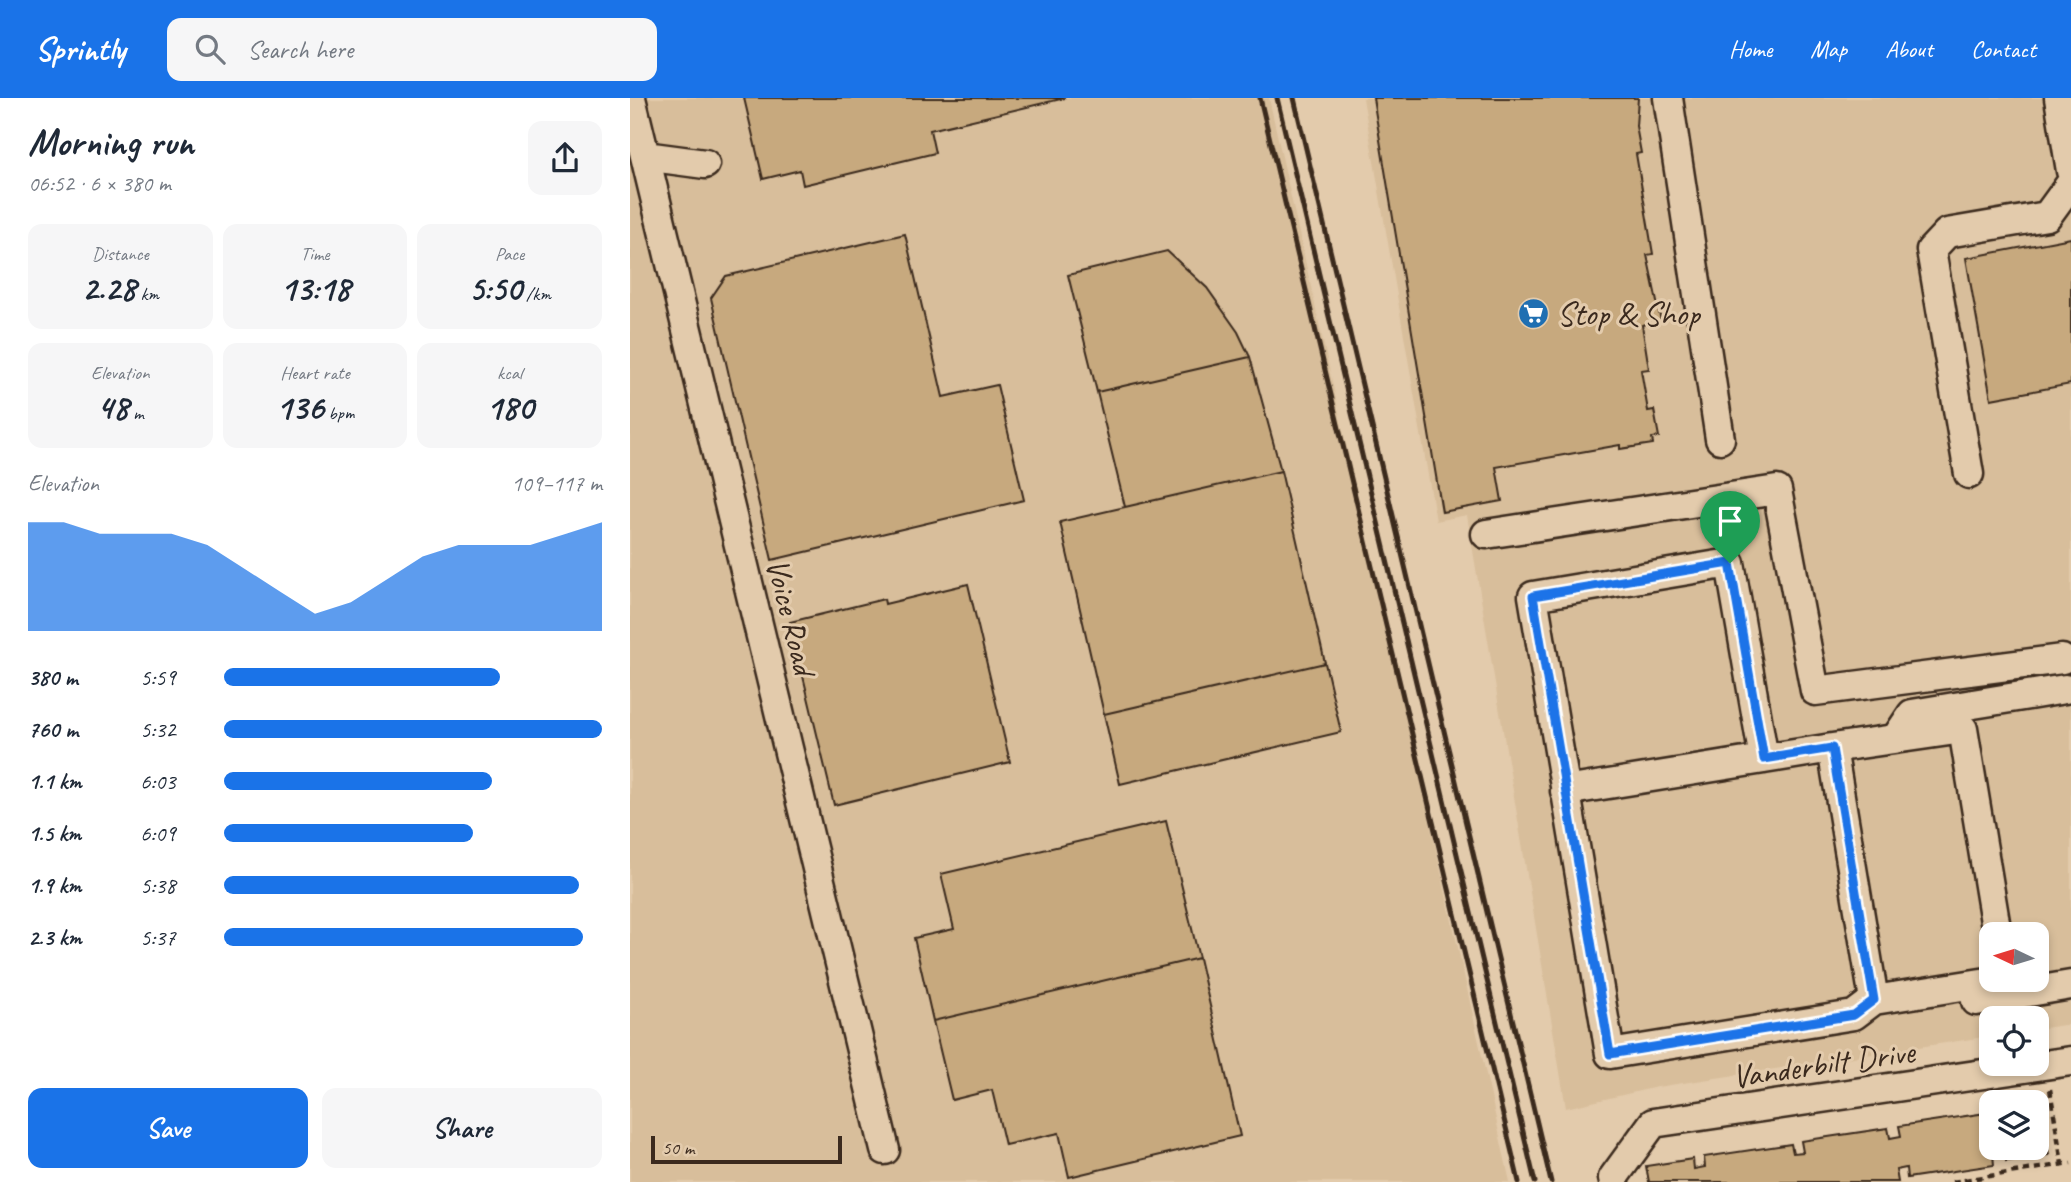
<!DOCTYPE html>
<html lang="en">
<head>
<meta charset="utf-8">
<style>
	body { margin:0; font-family:Caveat,sans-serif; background:#f6f6f7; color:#1f2937; height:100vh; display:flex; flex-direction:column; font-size:26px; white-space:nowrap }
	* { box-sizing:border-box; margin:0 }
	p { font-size:23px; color:#747a83 }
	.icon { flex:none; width:38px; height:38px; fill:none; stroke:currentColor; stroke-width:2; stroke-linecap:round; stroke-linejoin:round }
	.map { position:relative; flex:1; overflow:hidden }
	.side { display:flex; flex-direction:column; background:#fff; width:630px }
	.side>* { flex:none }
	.needle { width:46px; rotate:274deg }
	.tools { position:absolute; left:1349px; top:824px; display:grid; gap:14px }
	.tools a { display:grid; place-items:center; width:70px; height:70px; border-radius:14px; background:#fff; box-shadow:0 4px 10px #0003; font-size:35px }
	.scale { position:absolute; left:21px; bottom:18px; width:191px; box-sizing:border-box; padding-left:7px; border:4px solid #3b2a1e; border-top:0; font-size:19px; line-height:24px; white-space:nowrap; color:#3b2a1e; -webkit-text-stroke:5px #e3cbac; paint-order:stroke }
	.pin { position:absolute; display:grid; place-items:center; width:60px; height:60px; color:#fff; margin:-72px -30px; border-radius:50% 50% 50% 0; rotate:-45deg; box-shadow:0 0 7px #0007 }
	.pin .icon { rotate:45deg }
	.round { display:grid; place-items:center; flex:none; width:74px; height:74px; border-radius:14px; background:#f6f6f7 }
	.summary { display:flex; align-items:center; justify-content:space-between; height:119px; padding:0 28px }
	h1 { font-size:38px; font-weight:700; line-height:52px }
	.figures { display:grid; grid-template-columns:repeat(3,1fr); gap:10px; height:119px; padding:7px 28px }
	.figures div { display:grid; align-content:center; border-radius:14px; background:#f6f6f7; text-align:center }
	.figures b { font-size:35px; font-weight:700 }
	.figures small { font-size:19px; font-weight:400 }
	.figures p { font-size:19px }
	.chart { height:196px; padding:14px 28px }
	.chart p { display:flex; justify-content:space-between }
	.chart svg { width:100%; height:126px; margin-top:7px; fill:#1a73e8; opacity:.7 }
	.action { display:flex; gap:14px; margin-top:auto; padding:14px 28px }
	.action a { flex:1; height:80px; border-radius:14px; background:#1a73e8; color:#fff; font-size:28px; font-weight:700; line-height:80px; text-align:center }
	.action a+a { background:#f6f6f7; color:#1f2937 }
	ul { padding:0 28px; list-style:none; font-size:23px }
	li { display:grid; grid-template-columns:112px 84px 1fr; align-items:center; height:52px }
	li i { height:18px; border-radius:9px; background:#1a73e8 }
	header { display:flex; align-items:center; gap:42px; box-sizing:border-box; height:98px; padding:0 35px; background:#1a73e8; color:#fff }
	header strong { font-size:33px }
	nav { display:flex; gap:38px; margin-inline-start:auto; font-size:24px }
	.search { width:490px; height:63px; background:#f6f6f7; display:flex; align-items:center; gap:18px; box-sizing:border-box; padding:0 24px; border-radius:14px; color:#747a83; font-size:26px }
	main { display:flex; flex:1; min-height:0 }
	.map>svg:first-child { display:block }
	.built { fill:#d8be9b; fill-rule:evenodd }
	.building { fill:#c7a97e; stroke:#3b2a1e; stroke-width:2 }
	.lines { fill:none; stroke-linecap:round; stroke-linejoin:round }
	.minor-casing { stroke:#3b2a1e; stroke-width:33 }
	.path { stroke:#3b2a1e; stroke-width:4.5; stroke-dasharray:7 5; stroke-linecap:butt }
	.minor { stroke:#e3cbac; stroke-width:28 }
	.rail { stroke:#3b2a1e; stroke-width:5 }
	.route-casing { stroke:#fff; stroke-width:14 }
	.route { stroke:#1a73e8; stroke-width:9 }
	.labels { text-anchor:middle; stroke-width:6; stroke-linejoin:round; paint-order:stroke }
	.poi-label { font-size:33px; fill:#3b2a1e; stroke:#e3cbac; text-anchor:start }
	.street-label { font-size:33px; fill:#3b2a1e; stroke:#e3cbac }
</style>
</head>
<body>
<header>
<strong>Sprintly</strong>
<div class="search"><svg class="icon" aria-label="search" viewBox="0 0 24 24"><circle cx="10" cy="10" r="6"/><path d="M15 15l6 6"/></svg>Search here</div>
<nav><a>Home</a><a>Map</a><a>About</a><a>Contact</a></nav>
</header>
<main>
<section class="side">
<div class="summary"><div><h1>Morning run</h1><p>06:52 · 6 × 380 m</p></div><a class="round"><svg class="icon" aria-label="share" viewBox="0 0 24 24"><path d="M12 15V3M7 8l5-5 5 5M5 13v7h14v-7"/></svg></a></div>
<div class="figures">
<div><p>Distance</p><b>2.28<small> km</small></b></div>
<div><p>Time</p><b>13:18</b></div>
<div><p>Pace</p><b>5:50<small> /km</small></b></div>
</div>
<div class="figures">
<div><p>Elevation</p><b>48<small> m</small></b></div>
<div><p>Heart rate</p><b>136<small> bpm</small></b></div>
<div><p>kcal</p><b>180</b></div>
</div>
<div class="chart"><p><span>Elevation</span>109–117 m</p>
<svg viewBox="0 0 160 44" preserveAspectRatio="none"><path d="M0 44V6L10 6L20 10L30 10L40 10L50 14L60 22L70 30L80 38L90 34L100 26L110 18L120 14L130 14L140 14L150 10L160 6V44z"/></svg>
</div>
<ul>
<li><b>380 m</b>5:59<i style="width:73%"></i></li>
<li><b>760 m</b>5:32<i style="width:100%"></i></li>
<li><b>1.1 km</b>6:03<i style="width:71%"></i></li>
<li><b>1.5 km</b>6:09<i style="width:66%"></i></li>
<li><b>1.9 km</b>5:38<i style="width:94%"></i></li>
<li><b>2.3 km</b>5:37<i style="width:95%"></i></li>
</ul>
<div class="action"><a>Save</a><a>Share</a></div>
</section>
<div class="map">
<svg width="1441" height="1084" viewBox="0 0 1441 1084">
	<rect width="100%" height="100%" fill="#e3cbac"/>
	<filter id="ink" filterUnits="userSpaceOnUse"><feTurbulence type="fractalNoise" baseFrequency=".0143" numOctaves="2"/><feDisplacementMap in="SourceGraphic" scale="14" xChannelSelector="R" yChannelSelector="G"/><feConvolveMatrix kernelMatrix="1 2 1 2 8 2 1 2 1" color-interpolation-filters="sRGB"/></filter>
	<g filter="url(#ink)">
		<path class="built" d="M 0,0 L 639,0 L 880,1084 L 0,1084 Z
			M 733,0 L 1441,0 L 1441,926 L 1407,931 L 1407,920 L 1362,920 L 1361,938 L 1027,989 L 936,1010 L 837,417 L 806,423 ZM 1362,836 L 1407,836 L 1407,882 L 1362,882 Z"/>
		<path class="building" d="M 114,0 L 435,0 L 300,32 L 305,55 L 173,87 L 170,72 L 133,81 Z
			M 743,0 L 1008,0 L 1006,28 L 1011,55 L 1006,56 L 1023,156 L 1017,157 L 1031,223 L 1012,227 L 1019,271 L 1011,272 L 1018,313 L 1024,312 L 1029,339 L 1022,340 L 1023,346 L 990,351 L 990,347 L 866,369 L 872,403 L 812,414 Z
			M 275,136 L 313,299 L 367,287 L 394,402 L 142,462 L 81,200 L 96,178 Z
			M 1441,140 L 1441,286 L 1361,301 L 1336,160 Z
			M 537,153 L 577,190 L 608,234 L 620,259 L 467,294 L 438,177 Z
			M 620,259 L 651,373 L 495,409 L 467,294 Z
			M 651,373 L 695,565 L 474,616 L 430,424 Z
			M 338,486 L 380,664 L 204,707 L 160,524 L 254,501 L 255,506 Z
			M 695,565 L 711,634 L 490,686 L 474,616 Z
			M 536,723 L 569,860 L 303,923 L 284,840 L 324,831 L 311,776 Z
			M 569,860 L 610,1038 L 439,1079 L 429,1035 L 375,1047 L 362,992 L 322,1002 L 303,923 Z
			M 1411,1007 L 1419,1057 L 1376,1063 L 1375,1054 L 1363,1056 L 1364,1067 L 1277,1080 L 1276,1070 L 1266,1072 L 1268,1084 L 1019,1084 L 1016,1068 L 1063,1061 L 1064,1071 L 1075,1069 L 1074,1059 L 1161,1046 L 1163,1055 L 1173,1054 L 1171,1043 L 1258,1030 L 1260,1040 L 1271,1038 L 1269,1028 L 1356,1015 L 1357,1025 L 1362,1024 L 1362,1050 L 1407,1050 L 1407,1008 Z"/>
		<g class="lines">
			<defs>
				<path id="minor" d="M 1,0 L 255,1052
					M 1038,0 L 1090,341
					M 1429,0 L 1441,73
					M 15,58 L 75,66
					M 1339,376 L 1301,152 L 1317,135 L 1417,118 L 1441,85
					M 856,436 L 1147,392 L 1185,593 L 1432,561
					M 1266,640 L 1282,616 L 1435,591
					M 1134,661 L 1100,465 L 903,498 L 980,956 L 1224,917 L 1244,902 L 1370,882
					M 935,693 L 1202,650
					M 1244,902 L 1202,650 L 1333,631 L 1367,836
					M 1346,903 L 1441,887
					M 984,1084 L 983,1080 L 1023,1025 L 1441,963"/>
			</defs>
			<use href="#minor" class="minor-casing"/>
			<path class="path" d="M 1420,991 L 1432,1066
				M 1322,1084 L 1441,1065"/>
			<use href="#minor" class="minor"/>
			<path class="rail" d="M 630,0 L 889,1084
				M 647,0 L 905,1084
				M 664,0 L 921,1084"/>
		</g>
	</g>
	<g class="lines" filter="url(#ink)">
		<defs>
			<path id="route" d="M 1100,465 L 1134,661 L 1202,650 L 1244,902 L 1224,917 L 980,956 L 903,498 Z"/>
		</defs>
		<use href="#route" class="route-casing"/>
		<use href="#route" class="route"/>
	</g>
	<defs>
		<symbol id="supermarket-disc" viewBox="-11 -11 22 22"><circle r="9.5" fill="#1f6fb2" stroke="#e3cbac"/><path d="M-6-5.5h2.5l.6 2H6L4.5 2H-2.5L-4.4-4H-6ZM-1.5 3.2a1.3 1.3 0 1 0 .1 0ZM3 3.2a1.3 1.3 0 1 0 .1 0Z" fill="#fff"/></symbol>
	</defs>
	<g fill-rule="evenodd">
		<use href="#supermarket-disc" x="886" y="198" width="35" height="35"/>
	</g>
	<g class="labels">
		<g class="poi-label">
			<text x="927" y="227">Stop &amp; Shop</text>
		</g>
		<g class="street-label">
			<text transform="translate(162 518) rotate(76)" y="12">Voice Road</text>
			<text transform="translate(1193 965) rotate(-8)" y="12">Vanderbilt Drive</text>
		</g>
	</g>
</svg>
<div class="tools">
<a><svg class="needle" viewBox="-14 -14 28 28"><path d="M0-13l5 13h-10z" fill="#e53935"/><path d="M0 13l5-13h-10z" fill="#747a83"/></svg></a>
<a><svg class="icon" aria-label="locate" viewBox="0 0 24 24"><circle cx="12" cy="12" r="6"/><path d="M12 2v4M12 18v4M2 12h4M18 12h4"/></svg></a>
<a><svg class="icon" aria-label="layers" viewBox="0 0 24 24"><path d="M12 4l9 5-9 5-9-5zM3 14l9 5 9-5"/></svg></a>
</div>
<div class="scale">50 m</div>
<div class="pin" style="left:1100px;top:465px;background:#1e9e55"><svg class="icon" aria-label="arrive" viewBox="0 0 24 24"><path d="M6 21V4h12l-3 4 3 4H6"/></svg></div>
</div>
</main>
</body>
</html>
